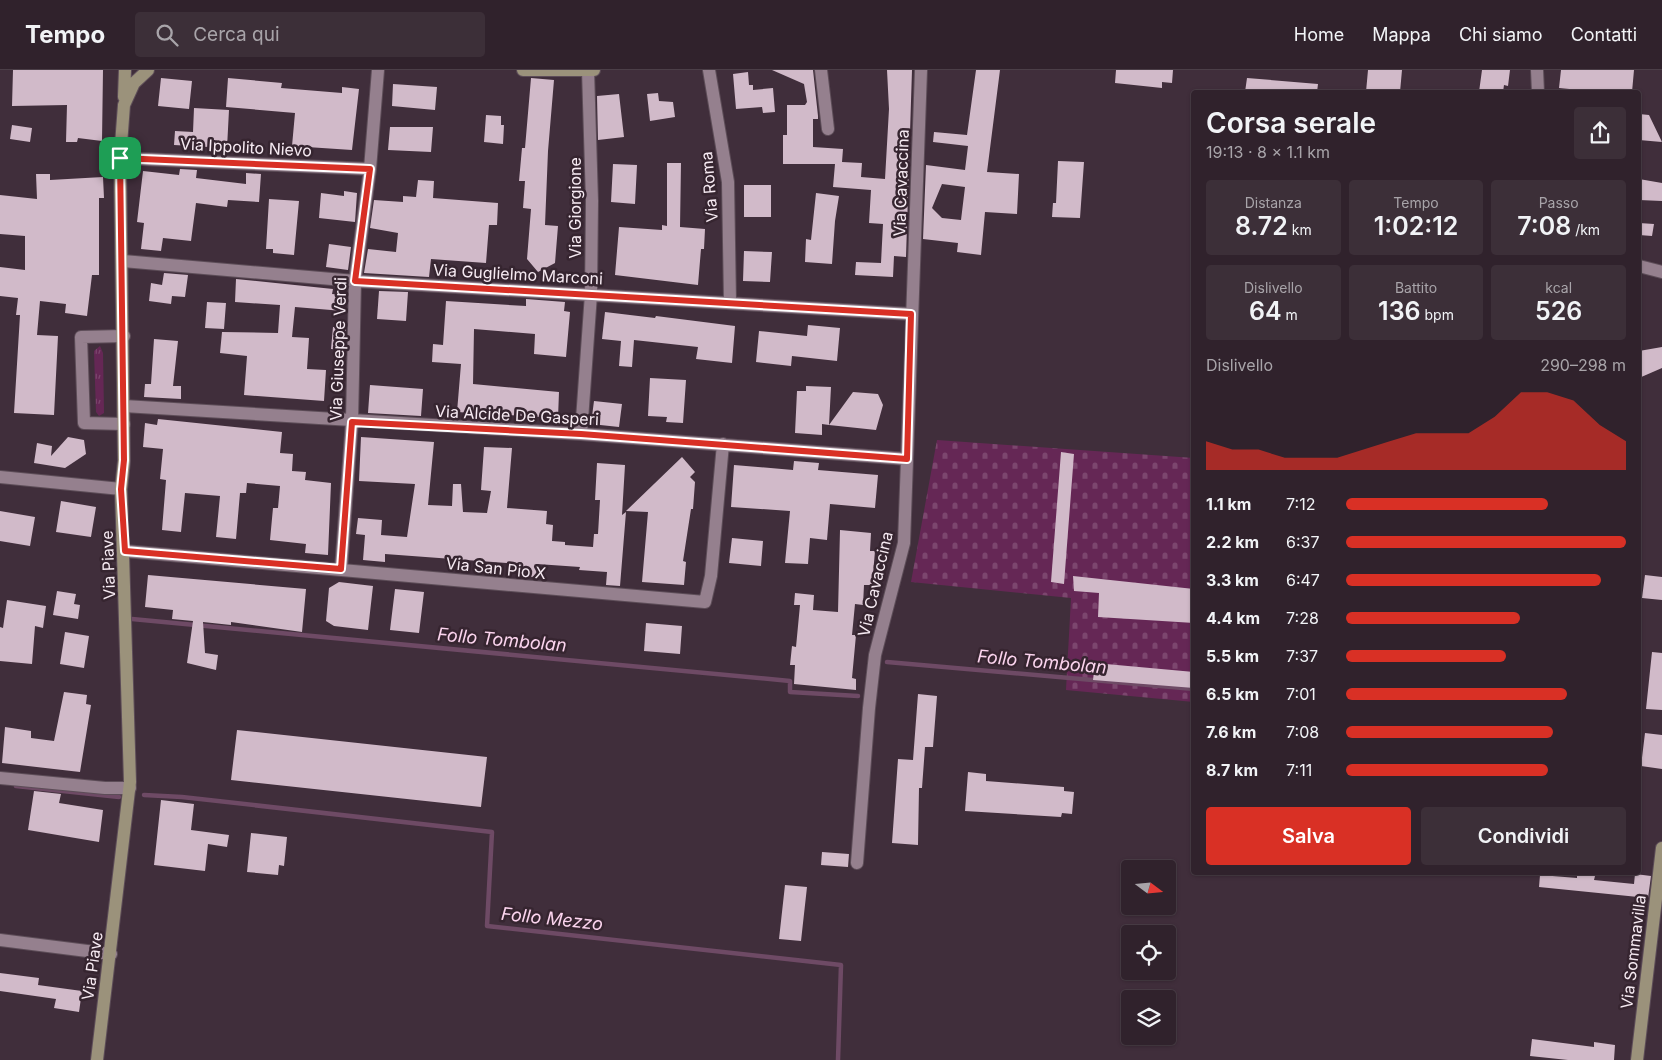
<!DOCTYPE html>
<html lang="it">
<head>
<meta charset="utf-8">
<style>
	body { margin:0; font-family:Inter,sans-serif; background:#3c2f38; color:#f1f3f6; height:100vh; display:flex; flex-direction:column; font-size:19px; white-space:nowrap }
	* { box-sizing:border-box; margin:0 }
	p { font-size:16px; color:#a8a4a9 }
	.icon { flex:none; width:28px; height:28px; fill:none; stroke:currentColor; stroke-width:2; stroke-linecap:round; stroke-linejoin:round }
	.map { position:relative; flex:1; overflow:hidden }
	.drawer { position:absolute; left:1191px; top:20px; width:450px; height:785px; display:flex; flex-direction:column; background:#30222c; border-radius:5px; box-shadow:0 1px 4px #0004,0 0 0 1px #4b3f48 }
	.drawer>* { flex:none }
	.needle { width:32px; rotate:106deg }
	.controls { position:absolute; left:1121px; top:790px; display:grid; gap:10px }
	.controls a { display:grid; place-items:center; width:55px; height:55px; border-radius:5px; background:#30222c; box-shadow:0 1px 4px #0004,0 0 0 1px #4b3f48; font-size:25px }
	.pin { position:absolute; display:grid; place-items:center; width:42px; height:42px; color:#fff; margin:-21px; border-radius:10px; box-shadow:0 2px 8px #0006 }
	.round { display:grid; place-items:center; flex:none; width:52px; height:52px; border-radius:5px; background:#3c2f38 }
	.headline { display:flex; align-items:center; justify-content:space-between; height:85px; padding:0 15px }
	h1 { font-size:28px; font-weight:600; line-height:38px }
	.stats { display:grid; grid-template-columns:repeat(3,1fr); gap:8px; height:85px; padding:5px 15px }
	.stats div { display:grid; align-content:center; border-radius:5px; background:#3c2f38; text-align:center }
	.stats b { font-size:25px; font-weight:600 }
	.stats small { font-size:14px; font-weight:400 }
	.stats p { font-size:14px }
	.chart { height:140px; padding:10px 15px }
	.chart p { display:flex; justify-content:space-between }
	.chart svg { width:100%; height:90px; margin-top:5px; fill:#d93025; opacity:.7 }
	.cta { display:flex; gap:10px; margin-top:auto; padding:10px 15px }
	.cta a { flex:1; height:58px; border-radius:5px; background:#d93025; color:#fff; font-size:20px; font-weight:600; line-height:58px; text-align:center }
	.cta a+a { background:#3c2f38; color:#f1f3f6 }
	ul { padding:0 15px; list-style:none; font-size:16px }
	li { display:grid; grid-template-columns:80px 60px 1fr; align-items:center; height:38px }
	li i { height:12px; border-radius:6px; background:#d93025 }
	header { display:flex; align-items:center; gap:30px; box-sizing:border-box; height:70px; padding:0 25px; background:#30222c; border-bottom:1px solid #4b3f48 }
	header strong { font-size:24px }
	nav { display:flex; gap:28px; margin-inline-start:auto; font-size:18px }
	.search { width:350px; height:45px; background:#3c2f38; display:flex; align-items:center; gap:12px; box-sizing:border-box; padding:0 18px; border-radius:5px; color:#a8a4a9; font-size:19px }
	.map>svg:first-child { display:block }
	.grass { fill:url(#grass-tufts) }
	.cemetery { fill:url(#cemetery-stones) }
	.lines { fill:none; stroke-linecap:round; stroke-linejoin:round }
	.stream { stroke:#6e4a65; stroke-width:4.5 }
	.building { fill:#d1bac9; fill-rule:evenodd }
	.street-casing { stroke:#5d4d58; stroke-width:14 }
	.secondary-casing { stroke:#5d4d58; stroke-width:14 }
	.street { stroke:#95808e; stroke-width:12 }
	.secondary { stroke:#9b927b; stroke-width:12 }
	.route-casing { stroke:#fff; stroke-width:10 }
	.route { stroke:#d93025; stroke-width:6 }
	.labels { text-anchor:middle; stroke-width:5; stroke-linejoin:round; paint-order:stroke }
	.street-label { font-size:16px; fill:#f6eaf2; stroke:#362530 }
	.water-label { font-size:18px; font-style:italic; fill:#fbd4ee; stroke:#362530 }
</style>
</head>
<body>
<header>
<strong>Tempo</strong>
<div class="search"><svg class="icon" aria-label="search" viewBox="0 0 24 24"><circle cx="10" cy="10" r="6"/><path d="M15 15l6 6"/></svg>Cerca qui</div>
<nav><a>Home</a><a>Mappa</a><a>Chi siamo</a><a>Contatti</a></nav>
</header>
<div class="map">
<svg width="1662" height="990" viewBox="0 0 1662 990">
	<defs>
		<pattern id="grass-tufts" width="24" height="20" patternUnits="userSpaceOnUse" patternTransform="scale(1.25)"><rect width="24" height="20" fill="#652755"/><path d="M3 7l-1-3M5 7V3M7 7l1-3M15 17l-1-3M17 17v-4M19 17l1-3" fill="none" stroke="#7c466e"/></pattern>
		<pattern id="cemetery-stones" width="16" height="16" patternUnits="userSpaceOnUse" patternTransform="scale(1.25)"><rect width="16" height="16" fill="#652755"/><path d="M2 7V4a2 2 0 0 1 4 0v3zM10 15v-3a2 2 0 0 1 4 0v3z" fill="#7c466e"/></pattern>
	</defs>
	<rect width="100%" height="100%" fill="#402e3b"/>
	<path class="grass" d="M 100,276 L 103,283 L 104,343 L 99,346 L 96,342 L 94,281 Z"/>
	<path class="cemetery" d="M 937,370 L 1194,388 L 1194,632 L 1066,620 L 1071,528 L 911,512 Z"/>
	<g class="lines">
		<path class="stream" d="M 132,549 L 790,611 L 790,622 L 858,626
			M 887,592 L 1194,619
			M 16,716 L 119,727
			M 144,725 L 182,727 L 492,762 L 487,856 L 841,895 L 838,990"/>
	</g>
	<path class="building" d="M 13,0 L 103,0 L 102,71 L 78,68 L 77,72 L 66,72 L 67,35 L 12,36 Z
		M 772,0 L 813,0 L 818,46 L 818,49 L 813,49 L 813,77 L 843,79 L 842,92 L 862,93 L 861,107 L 885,109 L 889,39 L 887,0 L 912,0 L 906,187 L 894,186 L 893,207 L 855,205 L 856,192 L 881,193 L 883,154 L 869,153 L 871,120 L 833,117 L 835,94 L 783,94 L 783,65 L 787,65 L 787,35 L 805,35 L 807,32 L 804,14 Z
		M 976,0 L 1000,0 L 987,102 L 1019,104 L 1017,144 L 985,142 L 981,185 L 957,182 L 958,173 L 923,169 L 926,95 L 965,100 L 968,76 L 933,72 L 934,62 L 967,65 ZM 942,114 L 965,117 L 961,150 L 942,148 L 932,138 Z
		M 1116,0 L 1173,0 L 1172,13 L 1162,12 L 1162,18 L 1115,13 Z
		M 1368,0 L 1402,0 L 1400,22 L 1366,22 Z
		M 1482,0 L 1510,0 L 1508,16 L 1504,15 L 1503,22 L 1479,22 Z
		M 1561,0 L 1634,0 L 1632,22 L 1600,22 L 1559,18 Z
		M 748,2 L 749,15 L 753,15 L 753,20 L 773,18 L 775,42 L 763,43 L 762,37 L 736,39 L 733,4 Z
		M 161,8 L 192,11 L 189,39 L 158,36 Z
		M 228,8 L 282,13 L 281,18 L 342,23 L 342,17 L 359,19 L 352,80 L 292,76 L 295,43 L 226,37 Z
		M 531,8 L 554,10 L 548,81 L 545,155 L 558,156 L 555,193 L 538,202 L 527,189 L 531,139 L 523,138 L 525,111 L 519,111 L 522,78 L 525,78 Z
		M 1247,8 L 1318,14 L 1317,22 L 1245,22 Z
		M 393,14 L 437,17 L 435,40 L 392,36 Z
		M 658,23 L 659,31 L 673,32 L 675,47 L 650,51 L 647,24 Z
		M 619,24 L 624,67 L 598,70 L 597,26 Z
		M 194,38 L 229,40 L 227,78 L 174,75 L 175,61 L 193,62 Z
		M 1639,44 L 1649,45 L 1662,72 L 1639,70 Z
		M 486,45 L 501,46 L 501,55 L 504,55 L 503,74 L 484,72 Z
		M 12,55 L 32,58 L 30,72 L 10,69 Z
		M 390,57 L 433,57 L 431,82 L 388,80 Z
		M 1058,91 L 1084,92 L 1080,148 L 1052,147 L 1053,133 L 1056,133 Z
		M 667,93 L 681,93 L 680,157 L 705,159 L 704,179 L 701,179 L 698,215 L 615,205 L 619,157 L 662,160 L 662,155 L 667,156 Z
		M 613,94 L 637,95 L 635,134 L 611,132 Z
		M 180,99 L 197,100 L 196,108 L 246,114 L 246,103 L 261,104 L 259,132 L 228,130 L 227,137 L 196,133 L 191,171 L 163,168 L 161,181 L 141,179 L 144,153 L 137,152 L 143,101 L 179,105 Z
		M 36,104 L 50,104 L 50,110 L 103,107 L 104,128 L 99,128 L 99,205 L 92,205 L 87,246 L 65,243 L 66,234 L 40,231 L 37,265 L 58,266 L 54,345 L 14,343 L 20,245 L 16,245 L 18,228 L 0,226 L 0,197 L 25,200 L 25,166 L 0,164 L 0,125 L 37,129 Z
		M 1639,109 L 1662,113 L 1662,131 L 1639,130 Z
		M 418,110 L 434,111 L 433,128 L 498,133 L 497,155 L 489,155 L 486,193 L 431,189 L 429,207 L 364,203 L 368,179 L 396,182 L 398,163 L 370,158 L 374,130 L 403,132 L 403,126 L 416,127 Z
		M 744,115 L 771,115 L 771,147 L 744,147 Z
		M 344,121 L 357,123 L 355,152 L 319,148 L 321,123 L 344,126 Z
		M 816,123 L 839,126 L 835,151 L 832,194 L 805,192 L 806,169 L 811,170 Z
		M 269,129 L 299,131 L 294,185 L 273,183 L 273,179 L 266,179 Z
		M 1639,153 L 1654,154 L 1652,166 L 1639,165 Z
		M 329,174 L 351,177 L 348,200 L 326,197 Z
		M 744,181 L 772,182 L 770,212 L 743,211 Z
		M 164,203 L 188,205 L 185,227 L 172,226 L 171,234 L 149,231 L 151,213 L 162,215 Z
		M 236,209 L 333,219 L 332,224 L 344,225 L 343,241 L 295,237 L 292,267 L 309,268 L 307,299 L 326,300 L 324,331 L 244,325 L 247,286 L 220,283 L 222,262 L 278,263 L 280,235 L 235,232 Z
		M 379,221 L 408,222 L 406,251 L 377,249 Z
		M 526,229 L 565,232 L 564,241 L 570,242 L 566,287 L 534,284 L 535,264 L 474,259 L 473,314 L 559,322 L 558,348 L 457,342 L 461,294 L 432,292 L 433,274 L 443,275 L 446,231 L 526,236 Z
		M 207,232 L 226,233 L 224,259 L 205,258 Z
		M 605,242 L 655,248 L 656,246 L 735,256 L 732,293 L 696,289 L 698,277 L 634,270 L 632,297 L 619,296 L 621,271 L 602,269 Z
		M 808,255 L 840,258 L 837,291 L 792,286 L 791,296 L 756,292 L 759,261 L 807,266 Z
		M 333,257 L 346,258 L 344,280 L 331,279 Z
		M 154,269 L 178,271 L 173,316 L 181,316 L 181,329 L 144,327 L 145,314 L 151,314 Z
		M 1662,277 L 1662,298 L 1639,308 L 1639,281 Z
		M 650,308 L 686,310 L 683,353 L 666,352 L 667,347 L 648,346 Z
		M 370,315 L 423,319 L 421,346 L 368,343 Z
		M 806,316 L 831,317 L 829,355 L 822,354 L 822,365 L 795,363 L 797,321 L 806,321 Z
		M 853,322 L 878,324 L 883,335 L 876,360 L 829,355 Z
		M 594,331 L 622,334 L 619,357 L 591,354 Z
		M 158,349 L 282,362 L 280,383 L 293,384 L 292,401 L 306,402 L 305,410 L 331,413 L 328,485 L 305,483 L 306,474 L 270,470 L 273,438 L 278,438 L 280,416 L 247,413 L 246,423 L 240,423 L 236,469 L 216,467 L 220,426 L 185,423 L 181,462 L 162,460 L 166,410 L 160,409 L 163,379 L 143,377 L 145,353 L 157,355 Z
		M 68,367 L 84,370 L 86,384 L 65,398 L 34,393 L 37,373 L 52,376 L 51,386 Z
		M 361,367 L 434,372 L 428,435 L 452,436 L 453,414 L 461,414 L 463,442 L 487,443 L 491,421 L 481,420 L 484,377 L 512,378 L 507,438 L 547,441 L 546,454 L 553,455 L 552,471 L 565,472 L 565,475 L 593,477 L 594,464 L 598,464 L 600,430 L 595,430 L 597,393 L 625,395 L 622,445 L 626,442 L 620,516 L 606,515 L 607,502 L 579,500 L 580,497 L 537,494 L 536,507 L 520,506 L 521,494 L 385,484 L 385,492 L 363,490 L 365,465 L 356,464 L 358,448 L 382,450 L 381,465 L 407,467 L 415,414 L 359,411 Z
		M 1061,382 L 1074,384 L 1064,514 L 1051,512 Z
		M 682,387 L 695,402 L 690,407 L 695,412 L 693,439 L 691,439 L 683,491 L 686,492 L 684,515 L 642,512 L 648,442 L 626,441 Z
		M 794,391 L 819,393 L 818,400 L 878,405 L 875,438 L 830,434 L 827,470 L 810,468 L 808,494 L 785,493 L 790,441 L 731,437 L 734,395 L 793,400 Z
		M 61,431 L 96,437 L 91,467 L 56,462 Z
		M 0,441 L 35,447 L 30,476 L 0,471 Z
		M 840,460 L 871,463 L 870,481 L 875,481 L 872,515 L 864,515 L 863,535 L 855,534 L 852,565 L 856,565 L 852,608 L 856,609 L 856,620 L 794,614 L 795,595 L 790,595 L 792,576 L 796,577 L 800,535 L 794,535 L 795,523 L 814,525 L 813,540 L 838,542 Z
		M 732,468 L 763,471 L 761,496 L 729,493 Z
		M 148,505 L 306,519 L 302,562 L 231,552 L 231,555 L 203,552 L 205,583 L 218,585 L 216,600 L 187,593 L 193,551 L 172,549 L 173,540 L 145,537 Z
		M 1645,505 L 1662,507 L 1662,530 L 1642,528 Z
		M 1073,506 L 1194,519 L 1194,553 L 1098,547 L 1099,523 L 1074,521 Z
		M 339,512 L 373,516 L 368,560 L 334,556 L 326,551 L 329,518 Z
		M 395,519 L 424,522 L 419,563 L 390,560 Z
		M 57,521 L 76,524 L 74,534 L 80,535 L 78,549 L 53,545 Z
		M 7,530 L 46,536 L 43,558 L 35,556 L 32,594 L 0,591 L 0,557 L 3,558 Z
		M 646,553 L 682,556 L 680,584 L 644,581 Z
		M 65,562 L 89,566 L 84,598 L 60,594 Z
		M 1652,582 L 1662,583 L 1662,640 L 1646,639 Z
		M 1095,593 L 1194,602 L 1194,618 L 1093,610 Z
		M 64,622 L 87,625 L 86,634 L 91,635 L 80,702 L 2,693 L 5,657 L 31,661 L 31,668 L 54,671 Z
		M 918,624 L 937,626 L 933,677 L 925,677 L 922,718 L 919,718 L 918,775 L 892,773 L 898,689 L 913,690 Z
		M 237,660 L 487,687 L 481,737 L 231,710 Z
		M 1645,663 L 1662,665 L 1662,699 L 1641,696 Z
		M 968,702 L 986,704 L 986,711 L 1064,717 L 1064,721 L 1074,722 L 1072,744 L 1062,743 L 1061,747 L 965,741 Z
		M 34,721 L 61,724 L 59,733 L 103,740 L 99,772 L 28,760 Z
		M 161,730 L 194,734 L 191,760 L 229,765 L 227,777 L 208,774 L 205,801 L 154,795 Z
		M 251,763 L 287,767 L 284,796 L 279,795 L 278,805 L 247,802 Z
		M 822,782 L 849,784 L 848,797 L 821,795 Z
		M 1577,804 L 1595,806 L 1594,810 L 1634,814 L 1635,804 L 1651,806 L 1648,828 L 1539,817 L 1540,805 L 1577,808 Z
		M 785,815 L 807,817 L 801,871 L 779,869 Z
		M 0,903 L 39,908 L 38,915 L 82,921 L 79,942 L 54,938 L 56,929 L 0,921 Z
		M 1532,969 L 1594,977 L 1594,972 L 1615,975 L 1614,990 L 1568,990 L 1530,986 Z"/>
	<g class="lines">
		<defs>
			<path id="street" d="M 709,0 L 728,112 L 730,232
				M 821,0 L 828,59
				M 1537,0 L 1538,22
				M 120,88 L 370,99
				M 123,191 L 355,211 L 911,244
				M 1639,196 L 1662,202
				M 124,266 L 81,267 L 84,353 L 124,354
				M 124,336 L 581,364 L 907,389
				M 581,364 L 591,224 L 592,131 L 588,0
				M 0,407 L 121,419
				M 125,481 L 705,532 L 711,506 L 723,374
				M 341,499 L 352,351 L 355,211 L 370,99 L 378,0
				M 0,708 L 105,718 L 130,718
				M 857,793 L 869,638 L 875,585 L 904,473 L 921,0
				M 0,870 L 111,884"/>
			<path id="secondary" d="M 523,0 L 594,0
				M 124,27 L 125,0
				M 97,990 L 130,712 L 121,419 L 124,391 L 120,88 L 124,35 L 134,13 L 148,0
				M 1637,990 L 1662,778"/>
		</defs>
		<use href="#street" class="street-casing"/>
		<use href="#secondary" class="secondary-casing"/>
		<use href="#street" class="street"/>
		<use href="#secondary" class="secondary"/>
	</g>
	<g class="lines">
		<defs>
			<path id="route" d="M 120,88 L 370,99 L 355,211 L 911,244 L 907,389 L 581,364 L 352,352 L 341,499 L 125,481 L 121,419 L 124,390 Z"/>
		</defs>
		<use href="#route" class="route-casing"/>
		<use href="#route" class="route"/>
	</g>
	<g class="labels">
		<g class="street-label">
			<text transform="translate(246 77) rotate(3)" y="6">Via Ippolito Nievo</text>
			<text transform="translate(901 113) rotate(-88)" y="6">Via Cavaccina</text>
			<text transform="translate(709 117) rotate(-95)" y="6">Via Roma</text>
			<text transform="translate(575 138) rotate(-90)" y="6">Via Giorgione</text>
			<text transform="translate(518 204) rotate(3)" y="6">Via Guglielmo Marconi</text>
			<text transform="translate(338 279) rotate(-88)" y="6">Via Giuseppe Verdi</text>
			<text transform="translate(517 345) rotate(3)" y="6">Via Alcide De Gasperi</text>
			<text transform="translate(108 495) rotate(-92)" y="6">Via Piave</text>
			<text transform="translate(496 498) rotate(6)" y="6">Via San Pio X</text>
			<text transform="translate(875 514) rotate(-77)" y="6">Via Cavaccina</text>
			<text transform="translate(1633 882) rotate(-83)" y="6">Via Sommavilla</text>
			<text transform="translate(92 896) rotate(-82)" y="6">Via Piave</text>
		</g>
		<g class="water-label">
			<text transform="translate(502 570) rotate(5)" y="6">Follo Tombolan</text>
			<text transform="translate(1042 592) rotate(5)" y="6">Follo Tombolan</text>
			<text transform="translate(552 849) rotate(6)" y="6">Follo Mezzo</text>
		</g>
	</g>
</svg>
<div class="controls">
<a><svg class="needle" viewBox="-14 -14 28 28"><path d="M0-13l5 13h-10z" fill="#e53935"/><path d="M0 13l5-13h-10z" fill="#a8a4a9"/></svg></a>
<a><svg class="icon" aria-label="locate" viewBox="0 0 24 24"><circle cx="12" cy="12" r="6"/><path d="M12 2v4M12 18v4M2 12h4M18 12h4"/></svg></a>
<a><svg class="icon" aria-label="layers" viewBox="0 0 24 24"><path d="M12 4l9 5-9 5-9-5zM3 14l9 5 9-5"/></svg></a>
</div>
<div class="pin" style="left:120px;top:88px;background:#1e9e55"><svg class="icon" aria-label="arrive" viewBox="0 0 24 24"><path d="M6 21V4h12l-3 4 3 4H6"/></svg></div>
<section class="drawer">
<div class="headline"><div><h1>Corsa serale</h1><p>19:13 · 8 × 1.1 km</p></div><a class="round"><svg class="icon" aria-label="share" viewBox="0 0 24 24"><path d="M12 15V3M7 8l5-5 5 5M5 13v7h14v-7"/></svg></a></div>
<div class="stats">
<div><p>Distanza</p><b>8.72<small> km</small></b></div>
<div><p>Tempo</p><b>1:02:12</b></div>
<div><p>Passo</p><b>7:08<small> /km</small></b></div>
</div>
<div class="stats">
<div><p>Dislivello</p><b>64<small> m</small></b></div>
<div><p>Battito</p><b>136<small> bpm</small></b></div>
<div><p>kcal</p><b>526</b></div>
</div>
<div class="chart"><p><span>Dislivello</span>290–298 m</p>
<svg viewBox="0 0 160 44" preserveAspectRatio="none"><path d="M0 44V30L10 34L20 34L30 38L40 38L50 38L60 34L70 30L80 26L90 26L100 26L110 18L120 6L130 6L140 10L150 22L160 30V44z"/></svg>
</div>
<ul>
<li><b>1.1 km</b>7:12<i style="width:72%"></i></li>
<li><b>2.2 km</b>6:37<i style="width:100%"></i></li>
<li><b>3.3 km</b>6:47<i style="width:91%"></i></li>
<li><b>4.4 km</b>7:28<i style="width:62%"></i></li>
<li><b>5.5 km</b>7:37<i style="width:57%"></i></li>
<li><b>6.5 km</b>7:01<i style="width:79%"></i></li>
<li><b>7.6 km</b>7:08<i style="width:74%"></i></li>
<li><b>8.7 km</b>7:11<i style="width:72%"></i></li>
</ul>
<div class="cta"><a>Salva</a><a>Condividi</a></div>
</section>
</div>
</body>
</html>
